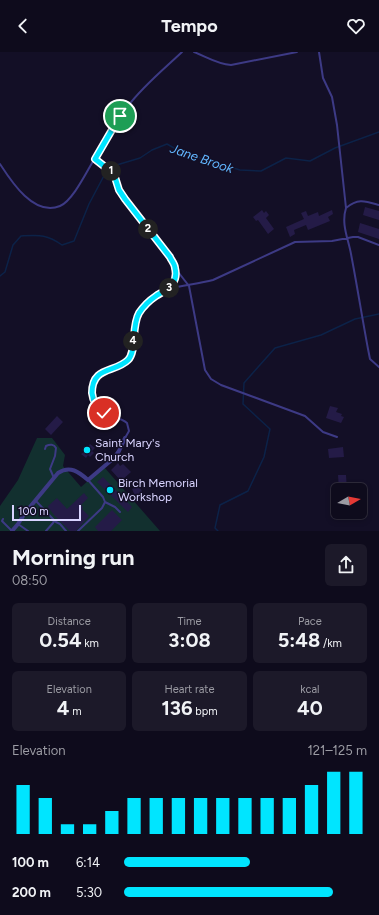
<!DOCTYPE html>
<html lang="en">
<head>
<meta charset="utf-8">
<style>
	body { margin:0; font-family:Figtree,sans-serif; background:#1c1929; color:#f1f3f6; height:100vh; display:flex; flex-direction:column; font-size:15px; white-space:nowrap }
	* { box-sizing:border-box; margin:0 }
	p { font-size:13px; color:#9b9ba3 }
	.icon { flex:none; width:22px; height:22px; fill:none; stroke:currentColor; stroke-width:2; stroke-linecap:round; stroke-linejoin:round }
	.map { position:relative; height:479px; overflow:hidden }
	.side { display:flex; flex-direction:column; background:#0e0b1c; flex:1 }
	.side>* { flex:none }
	.needle { width:26px; rotate:80deg }
	.buttons { position:absolute; left:331px; top:431px; display:grid; gap:8px }
	.buttons a { display:grid; place-items:center; width:36px; height:36px; border-radius:6px; background:#0e0b1c; box-shadow:0 2px 6px #0003,0 0 0 1px #2e2b3b; font-size:20px }
	.scale { position:absolute; left:12px; bottom:10px; width:69px; box-sizing:border-box; padding-left:4px; border:2px solid #d9d4ff; border-top:0; font-size:11px; line-height:14px; white-space:nowrap; color:#d9d4ff; -webkit-text-stroke:3px #130f26; paint-order:stroke }
	.pin { position:absolute; display:grid; place-items:center; width:34px; height:34px; color:#fff; margin:-17px; border:2px solid #fff; border-radius:50%; box-shadow:0 1px 4px #0007 }
	.km { position:absolute; width:20px; height:20px; margin:-10px; border-radius:50%; background:#222; color:#fff; font-size:11px; line-height:20px; text-align:center }
	.round { display:grid; place-items:center; flex:none; width:42px; height:42px; border-radius:6px; background:#1c1929 }
	.head { display:flex; align-items:center; justify-content:space-between; height:68px; padding:0 12px }
	h1 { font-size:22px; font-weight:700; line-height:30px }
	.figures { display:grid; grid-template-columns:repeat(3,1fr); gap:6px; height:68px; padding:4px 12px }
	.figures div { display:grid; align-content:center; border-radius:6px; background:#1c1929; text-align:center }
	.figures b { font-size:20px; font-weight:700 }
	.figures small { font-size:11px; font-weight:400 }
	.figures p { font-size:11px }
	.chart { height:112px; padding:8px 12px }
	.chart p { display:flex; justify-content:space-between }
	.chart svg { width:100%; height:72px; margin-top:4px; stroke:#00e5ff; stroke-width:6 }
	ul { padding:0 12px; list-style:none; font-size:13px }
	li { display:grid; grid-template-columns:64px 48px 1fr; align-items:center; height:30px }
	li i { height:10px; border-radius:5px; background:#00e5ff }
	header { display:flex; justify-content:space-between; align-items:center; height:52px; padding:0 12px; background:#0e0b1c; font-size:18px; font-weight:700 }
	.map>svg:first-child { display:block }
	.green { fill:#12302f }
	.lines { fill:none; stroke-linecap:round; stroke-linejoin:round }
	.stream { stroke:#0c2248; stroke-width:1.5 }
	.building { fill:#241b47 }
	.lane { stroke:#3d3a85; stroke-width:2 }
	.street { stroke:#3d3a85; stroke-width:4 }
	.route-casing { stroke:#fff; stroke-width:8 }
	.route { stroke:#00e5ff; stroke-width:5 }
	.poi-dot { fill:#00e5ff; stroke:#130f26; stroke-width:1.5 }
	.labels { text-anchor:middle; stroke-width:3; stroke-linejoin:round; paint-order:stroke }
	.poi-label { font-size:12px; fill:#d9d4ff; stroke:#130f26; text-anchor:start }
	.water-label { font-size:13px; font-style:italic; fill:#62b6ff; stroke:#130f26 }
</style>
</head>
<body>
<header><svg class="icon" aria-label="back" viewBox="0 0 24 24"><path d="M15 5l-7 7 7 7"/></svg>Tempo<svg class="icon" aria-label="heart" viewBox="0 0 24 24"><path d="M12 20l-8-8c-3-5 5-10 8-4 3-6 11-1 8 4z"/></svg></header>
<div class="map">
<svg width="379" height="479" viewBox="0 0 379 479">
	<rect width="100%" height="100%" fill="#130f26"/>
	<path class="green" d="M 37,386 L 52,386 L 65,403 L 63,414 L 81,435 L 104,415 L 160,479 L 0,479 L 0,454 L 18,428 Z"/>
	<g class="lines">
		<path class="stream" d="M 0,224 L 5,220 L 13,193 L 21,184 C 39,183 47,182 62,193 L 74,189 L 89,152 L 107,118 L 110,115 L 140,106 L 152,98 L 167,92 L 181,100 L 240,118 L 261,119 L 286,106 L 310,109 L 335,96 L 379,80
			M 218,479 L 215,476 L 220,453 L 248,439 L 264,405 L 270,377 L 243,352 L 244,331 L 275,296 L 321,283 L 355,267 L 379,262"/>
	</g>
	<path class="building" d="M 365,155 L 379,159 L 379,168 L 363,163 Z
		M 262,158 L 264,161 L 266,159 L 269,163 L 266,166 L 274,177 L 268,182 L 258,168 L 256,169 L 253,165 Z
		M 332,158 L 333,162 L 328,165 L 330,169 L 308,178 L 306,173 L 294,178 L 295,182 L 290,185 L 286,175 L 304,167 L 301,161 L 306,159 L 308,164 L 318,160 L 319,164 Z
		M 360,171 L 379,177 L 379,187 L 358,180 Z
		M 330,354 L 338,356 L 336,360 L 342,362 L 341,364 L 344,365 L 341,371 L 326,366 Z
		M 57,364 L 63,370 L 51,383 L 45,377 Z
		M 90,392 L 95,396 L 92,399 L 94,401 L 90,405 L 88,403 L 86,406 L 81,402 L 84,400 L 82,398 L 85,394 L 87,395 Z
		M 343,395 L 344,405 L 329,406 L 328,397 Z
		M 118,411 L 120,414 L 123,412 L 131,420 L 121,429 L 111,418 Z
		M 338,423 L 346,423 L 347,438 L 339,438 Z
		M 103,425 L 132,455 L 128,460 L 97,430 Z
		M 139,434 L 145,445 L 137,448 L 132,437 Z
		M 84,441 L 88,446 L 81,453 L 83,455 L 82,457 L 89,464 L 76,479 L 70,479 L 54,463 L 48,455 L 48,454 L 57,446 L 67,457 Z
		M 112,458 L 122,468 L 111,479 L 98,479 L 95,475 Z"/>
	<g class="lines">
		<path class="lane" d="M 194,0 C 207,5 217,12 231,13 L 297,0
			M 319,0 L 323,26 L 332,45 L 337,73 L 346,156 C 341,172 348,186 351,202 C 357,233 362,265 368,297 L 370,307 L 379,315
			M 95,107 L 114,121 L 119,137 L 125,147 L 170,205 L 175,216 L 189,234 L 205,318 L 211,327 L 221,333 L 305,364 L 323,380 L 337,385
			M 0,112 C 11,129 34,165 60,154 C 72,149 85,123 92,111 C 104,92 114,72 128,54 C 143,34 164,17 182,0
			M 346,156 C 358,146 365,149 379,153
			M 169,237 L 173,232 L 175,217
			M 125,386 L 129,379 L 127,371 C 119,364 105,365 98,356 C 94,352 92,345 92,339 C 93,313 121,321 130,304 C 136,295 132,282 135,271 C 139,256 153,243 168,237 C 182,233 198,232 213,228 L 295,190 L 332,189 L 353,185 L 358,185 L 379,193
			M 45,397 L 46,394 C 50,392 54,392 56,396 L 55,404 L 50,417 L 54,426
			M 36,449 L 54,468 L 53,471 L 46,479
			M 105,450 L 115,455 L 120,460
			M 3,467 L 2,469 L 12,479
			M 54,469 L 60,472 L 66,479
			M 18,472 L 28,479
			M 78,479 L 102,456 L 105,450 L 103,445 L 88,428"/>
		<path class="street" d="M 12,479 L 18,472 L 25,461 L 58,421 C 70,413 79,420 88,428 L 114,406 L 119,399 L 125,386"/>
	</g>
	<g class="lines">
		<defs>
			<path id="route" d="M 104,361 C 97,356 93,350 92,341 C 92,314 115,321 128,308 C 137,299 131,275 139,261 C 143,255 150,248 156,244 C 167,237 179,232 175,216 C 175,212 171,208 170,205 L 125,147 L 119,138 L 114,122 L 95,107 L 120,64"/>
		</defs>
		<use href="#route" class="route-casing"/>
		<use href="#route" class="route"/>
	</g>
	<g class="poi-dot">
		<circle cx="87" cy="398" r="4"/>
		<circle cx="110" cy="438" r="4"/>
	</g>
	<g class="labels">
		<g class="poi-label">
			<text x="95" y="395">Saint Mary's<tspan x="95" dy="14">Church</tspan></text>
			<text x="118" y="435">Birch Memorial<tspan x="118" dy="14">Workshop</tspan></text>
		</g>
		<g class="water-label">
			<text transform="translate(202 106) rotate(19)" y="5">Jane Brook</text>
		</g>
	</g>
</svg>
<div class="buttons">
<a><svg class="needle" viewBox="-14 -14 28 28"><path d="M0-13l5 13h-10z" fill="#e53935"/><path d="M0 13l5-13h-10z" fill="#9b9ba3"/></svg></a>
</div>
<div class="scale">100 m</div>
<div class="pin" style="left:120px;top:64px;background:#1e9e55"><svg class="icon" aria-label="arrive" viewBox="0 0 24 24"><path d="M6 21V4h12l-3 4 3 4H6"/></svg></div>
<div class="pin" style="left:104px;top:361px;background:#d93025"><svg class="icon" aria-label="check" viewBox="0 0 24 24"><path d="M5 12l5 5 9-10"/></svg></div>
<b class="km" style="left:111px;top:119px">1</b>
<b class="km" style="left:148px;top:177px">2</b>
<b class="km" style="left:169px;top:236px">3</b>
<b class="km" style="left:133px;top:289px">4</b>
</div>
<section class="side">
<div class="head"><div><h1>Morning run</h1><p>08:50</p></div><a class="round"><svg class="icon" aria-label="share" viewBox="0 0 24 24"><path d="M12 15V3M7 8l5-5 5 5M5 13v7h14v-7"/></svg></a></div>
<div class="figures">
<div><p>Distance</p><b>0.54<small> km</small></b></div>
<div><p>Time</p><b>3:08</b></div>
<div><p>Pace</p><b>5:48<small> /km</small></b></div>
</div>
<div class="figures">
<div><p>Elevation</p><b>4<small> m</small></b></div>
<div><p>Heart rate</p><b>136<small> bpm</small></b></div>
<div><p>kcal</p><b>40</b></div>
</div>
<div class="chart"><p><span>Elevation</span>121–125 m</p>
<svg viewBox="0 0 160 44" preserveAspectRatio="none"><path d="M5 44V14M15 44V22M25 44V38M35 44V38M45 44V30M55 44V22M65 44V22M75 44V22M85 44V22M95 44V22M105 44V22M115 44V22M125 44V22M135 44V14M145 44V6M155 44V6"/></svg>
</div>
<ul>
<li><b>100 m</b>6:14<i style="width:52%"></i></li>
<li><b>200 m</b>5:30<i style="width:86%"></i></li>
</ul>
</section>
</body>
</html>
